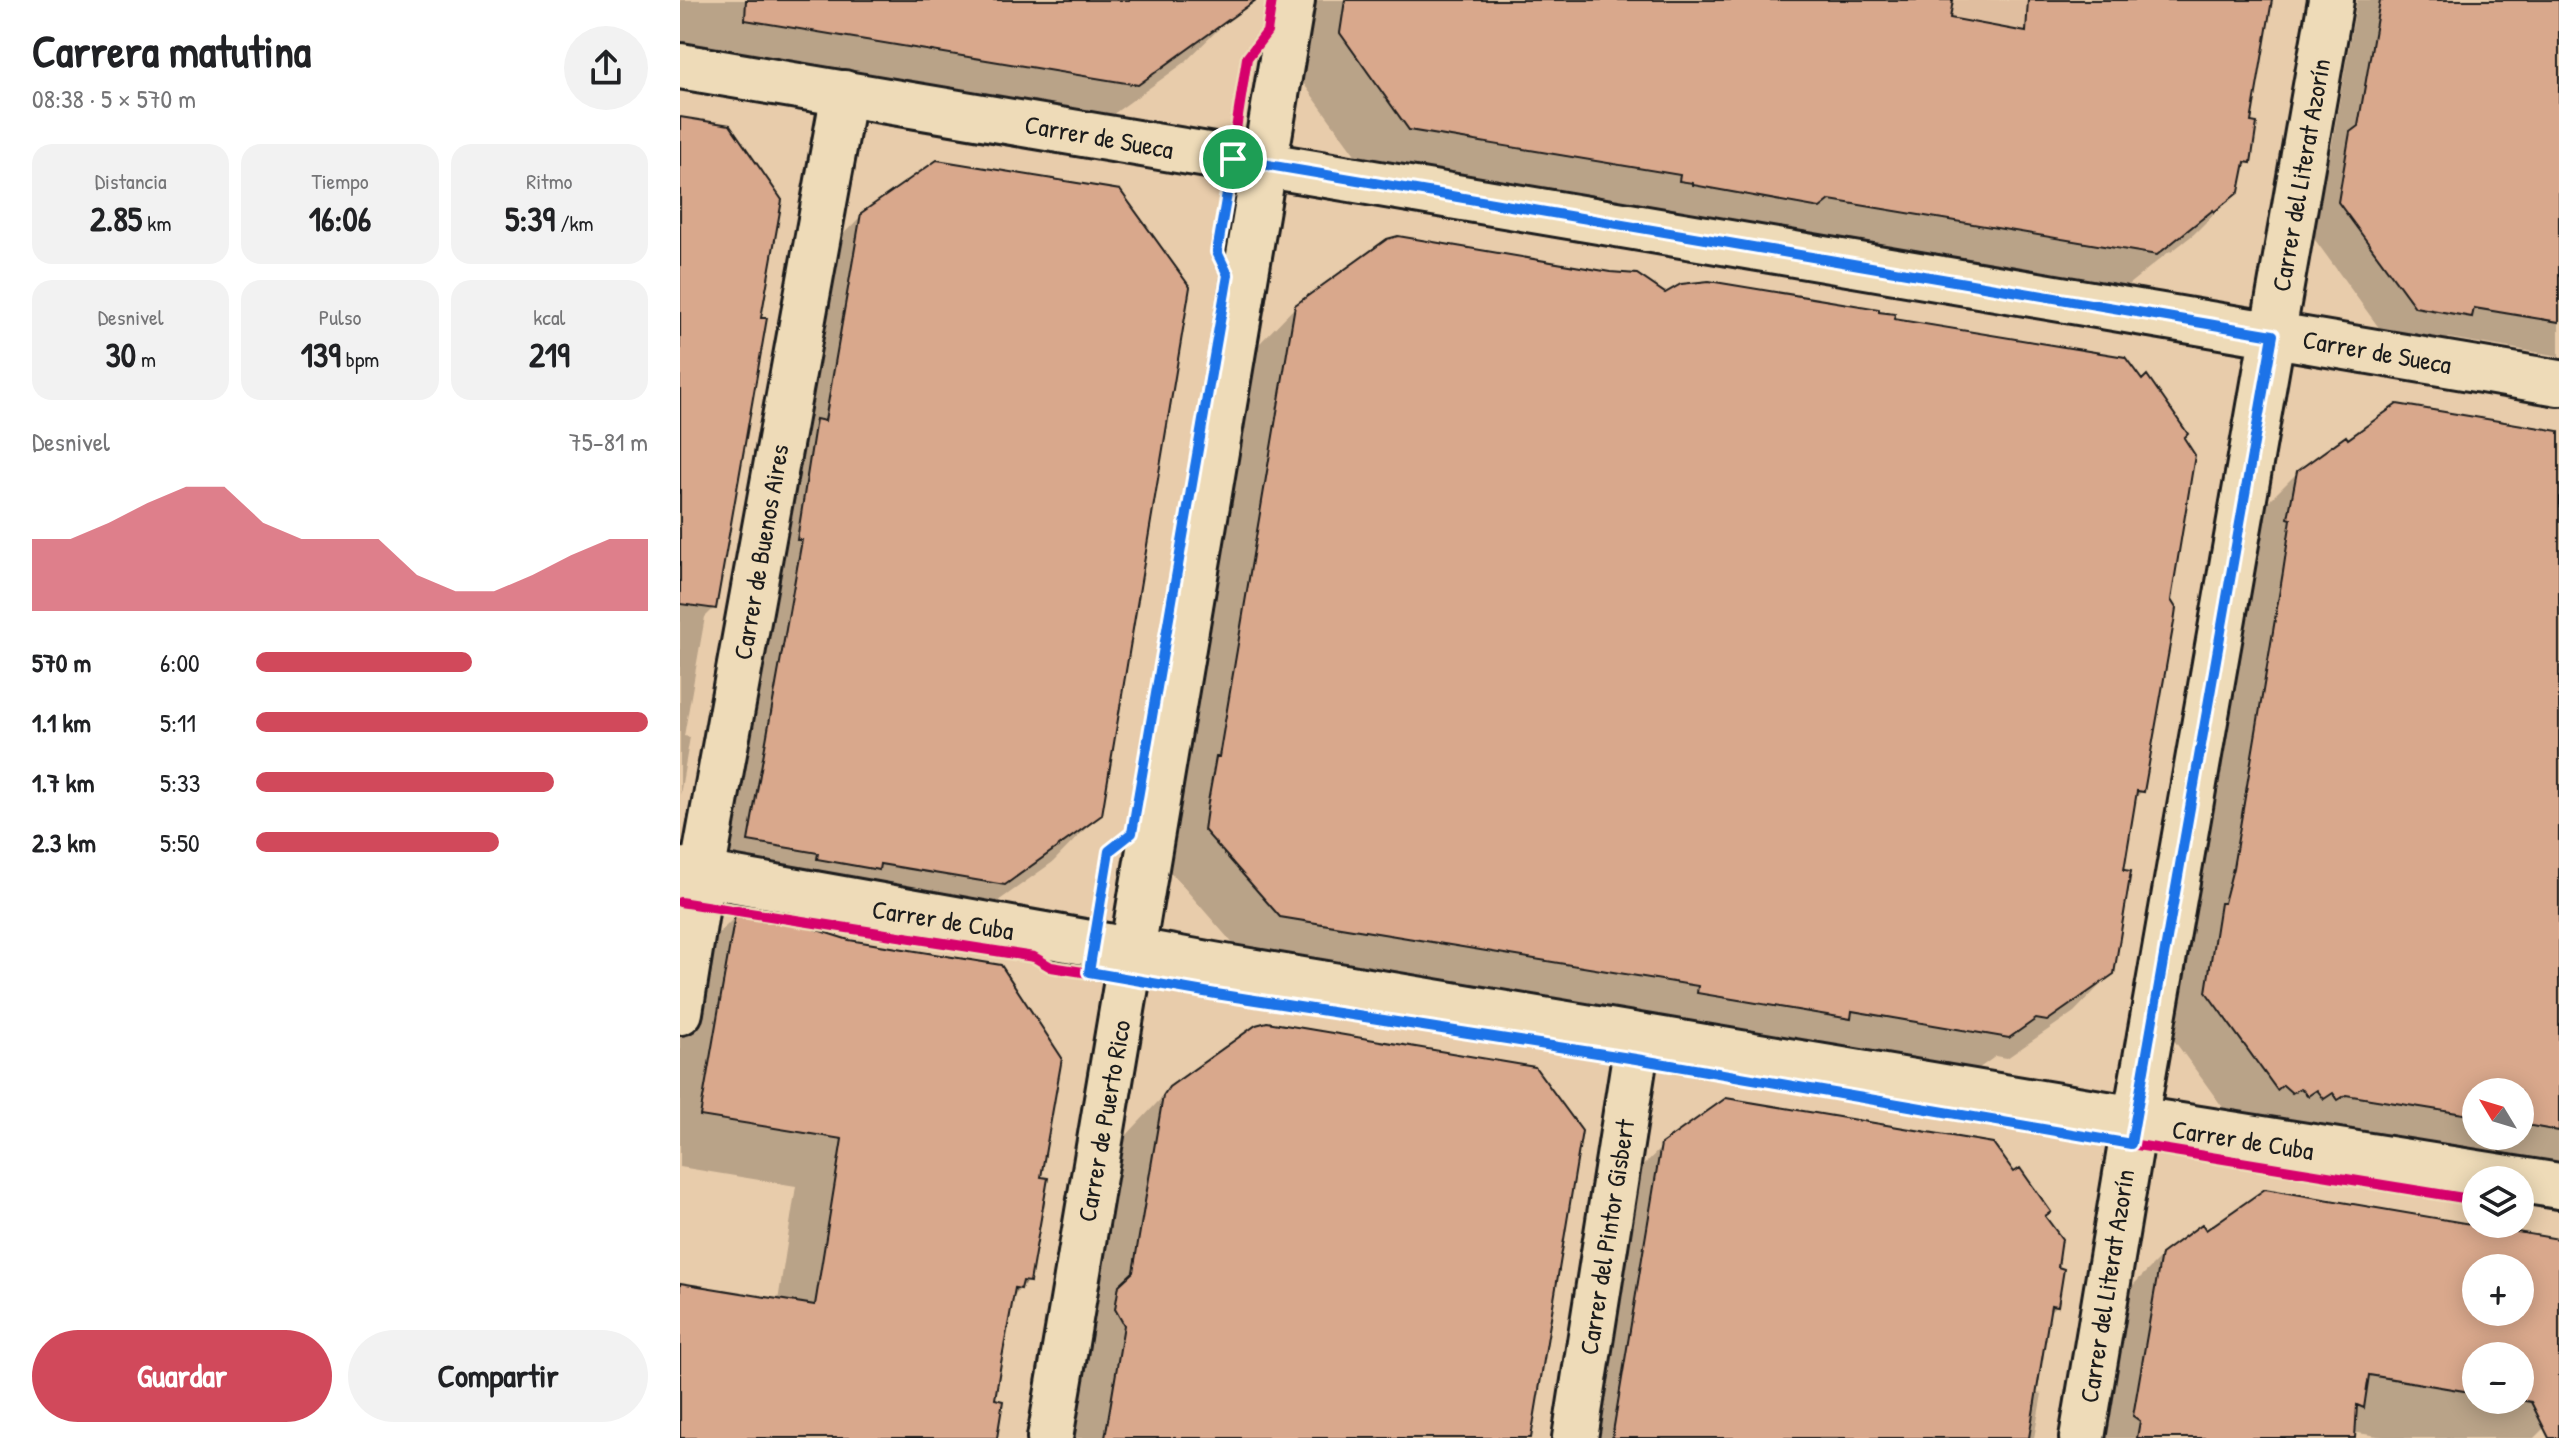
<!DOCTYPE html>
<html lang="es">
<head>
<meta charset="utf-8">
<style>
	body { margin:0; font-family:"Patrick Hand",sans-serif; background:#f2f2f2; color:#202124; height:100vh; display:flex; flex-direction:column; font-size:30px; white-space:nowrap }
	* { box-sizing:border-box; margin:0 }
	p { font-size:26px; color:#757577 }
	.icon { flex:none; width:44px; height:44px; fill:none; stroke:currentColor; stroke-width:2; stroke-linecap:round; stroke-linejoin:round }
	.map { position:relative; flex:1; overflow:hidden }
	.drawer { display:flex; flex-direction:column; background:#fff; width:680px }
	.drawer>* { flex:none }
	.needle { width:52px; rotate:308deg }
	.controls { position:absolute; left:1782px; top:1078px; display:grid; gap:16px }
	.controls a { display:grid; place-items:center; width:72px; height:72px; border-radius:50%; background:#fff; box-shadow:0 4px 20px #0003; font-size:40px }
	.pin { position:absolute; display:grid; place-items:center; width:68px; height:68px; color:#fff; margin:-34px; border:4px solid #fff; border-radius:50%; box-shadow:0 2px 8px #0007 }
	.round { display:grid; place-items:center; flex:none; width:84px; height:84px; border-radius:42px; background:#f2f2f2 }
	.head { display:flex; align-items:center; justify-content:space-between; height:136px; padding:0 32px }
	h1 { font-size:44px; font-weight:700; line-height:60px }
	.metrics { display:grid; grid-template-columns:repeat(3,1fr); gap:12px; height:136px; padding:8px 32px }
	.metrics div { display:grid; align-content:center; border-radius:20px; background:#f2f2f2; text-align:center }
	.metrics b { font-size:34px; font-weight:700 }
	.metrics small { font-size:22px; font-weight:400 }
	.metrics p { font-size:22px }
	.chart { height:224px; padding:16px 32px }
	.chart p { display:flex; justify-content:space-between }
	.chart svg { width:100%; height:144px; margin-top:8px; fill:#d1495b; opacity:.7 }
	.button { display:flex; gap:16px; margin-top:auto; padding:16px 32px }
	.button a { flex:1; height:92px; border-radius:48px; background:#d1495b; color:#fff; font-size:32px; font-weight:700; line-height:92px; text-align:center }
	.button a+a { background:#f2f2f2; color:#202124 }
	ul { padding:0 32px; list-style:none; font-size:26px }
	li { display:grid; grid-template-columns:128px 96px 1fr; align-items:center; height:60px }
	li i { height:20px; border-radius:10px; background:#d1495b }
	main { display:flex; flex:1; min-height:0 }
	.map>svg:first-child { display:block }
	.built { fill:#e0be9f }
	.shadow { fill:#0003; fill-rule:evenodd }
	.building { fill:#d9a88c; stroke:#1c1c1c; stroke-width:2; fill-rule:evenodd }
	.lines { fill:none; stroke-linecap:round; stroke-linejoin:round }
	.minor-casing { stroke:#1c1c1c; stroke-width:50 }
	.minor { stroke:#eedbb8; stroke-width:44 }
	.cycleway-casing { stroke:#eedbb8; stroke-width:15 }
	.cycleway { stroke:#d6006c; stroke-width:10 }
	.route-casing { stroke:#fff; stroke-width:16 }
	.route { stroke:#1a73e8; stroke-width:10 }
	.labels { text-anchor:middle; stroke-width:6; stroke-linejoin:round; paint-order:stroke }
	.street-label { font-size:26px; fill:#1c1c1c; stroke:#eedbb8 }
</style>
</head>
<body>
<main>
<section class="drawer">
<div class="head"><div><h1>Carrera matutina</h1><p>08:38 · 5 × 570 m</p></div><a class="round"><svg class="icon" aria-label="share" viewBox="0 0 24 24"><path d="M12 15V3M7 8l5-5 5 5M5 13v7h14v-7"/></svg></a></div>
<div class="metrics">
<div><p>Distancia</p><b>2.85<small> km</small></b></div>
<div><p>Tiempo</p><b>16:06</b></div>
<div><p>Ritmo</p><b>5:39<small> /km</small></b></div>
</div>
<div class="metrics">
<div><p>Desnivel</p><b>30<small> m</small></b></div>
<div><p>Pulso</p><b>139<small> bpm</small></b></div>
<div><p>kcal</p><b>219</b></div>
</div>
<div class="chart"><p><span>Desnivel</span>75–81 m</p>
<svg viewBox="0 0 160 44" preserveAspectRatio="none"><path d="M0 44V22L10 22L20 17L30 11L40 6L50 6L60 17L70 22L80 22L90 22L100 33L110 38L120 38L130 33L140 27L150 22L160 22V44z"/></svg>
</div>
<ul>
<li><b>570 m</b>6:00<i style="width:55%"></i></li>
<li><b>1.1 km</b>5:11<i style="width:100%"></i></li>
<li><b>1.7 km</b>5:33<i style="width:76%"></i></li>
<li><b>2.3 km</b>5:50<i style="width:62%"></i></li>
</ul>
<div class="button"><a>Guardar</a><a>Compartir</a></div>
</section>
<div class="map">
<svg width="1879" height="1438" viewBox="0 0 1879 1438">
	<rect width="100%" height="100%" fill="#e8ccab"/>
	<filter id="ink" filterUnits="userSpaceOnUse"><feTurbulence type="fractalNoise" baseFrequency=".0125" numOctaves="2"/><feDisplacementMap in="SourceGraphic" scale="16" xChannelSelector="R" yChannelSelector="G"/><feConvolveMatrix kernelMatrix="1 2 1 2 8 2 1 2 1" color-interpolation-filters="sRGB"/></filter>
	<g filter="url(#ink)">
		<path class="built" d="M 1171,0 L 1422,0 L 1415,44 Z"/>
		<path class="shadow" d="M 0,0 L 556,0 L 554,14 L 504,63 L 407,133 L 0,65 Z
			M 631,0 L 1271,0 L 1268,20 L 1381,40 L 1388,0 L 1590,0 L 1569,124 L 1569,162 L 1562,170 L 1557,191 L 1514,234 L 1491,252 L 1490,251 L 1433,297 L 687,171 L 618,76 Z
			M 1677,0 L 1879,0 L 1879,356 L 1769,338 L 1761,345 L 1705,336 L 1630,233 L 1641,164 L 1650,155 Z
			M 0,117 L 78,320 L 34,608 L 25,617 L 4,736 L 10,737 L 0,795 Z
			M 182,215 L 420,814 L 373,862 L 276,931 L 22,888 L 135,263 Z
			M 985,295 L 1211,320 L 1501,438 L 1488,601 L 1462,791 L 1454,800 L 1442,872 L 1432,973 L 1394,1012 L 1327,1058 L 1316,1056 L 1291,1074 L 562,954 L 487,868 L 499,797 L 503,792 L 578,345 L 616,306 Z
			M 1879,433 L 1879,1175 L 1557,1127 L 1488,1032 L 1515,908 L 1565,613 L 1578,512 L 1618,472 L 1667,442 ZM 1796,1092 L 1840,1092 L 1840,1136 L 1796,1136 Z
			M 55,917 L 359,1178 L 348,1281 L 331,1298 L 313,1401 L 314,1438 L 0,1438 L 0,1285 L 98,1301 L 116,1186 L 0,1167 L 0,1012 L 8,964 Z
			M 490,1089 L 849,1438 L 394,1438 L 406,1364 L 398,1348 L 402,1325 L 416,1311 L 445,1137 Z
			M 983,1146 L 1364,1217 L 1376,1269 L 1377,1305 L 1367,1314 L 1354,1392 L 1362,1394 L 1354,1438 L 893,1438 L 933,1195 Z
			M 1526,1233 L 1879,1240 L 1879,1413 L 1854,1438 L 1710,1438 L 1659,1430 L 1650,1438 L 1408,1438 L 1430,1308 L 1482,1256 ZM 1796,1268 L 1840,1268 L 1840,1312 L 1796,1312 ZM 1796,1356 L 1840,1356 L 1840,1400 L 1796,1400 Z"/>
		<path class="building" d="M 66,0 L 576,0 L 458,85 L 65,20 Z
			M 665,0 L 1273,0 L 1270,18 L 1346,32 L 1348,0 L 1592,0 L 1571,122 L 1577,123 L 1571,163 L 1565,162 L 1559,192 L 1534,212 L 1533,210 L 1477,255 L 1150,200 L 1140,208 L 1013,185 L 1013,183 L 999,181 L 1000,175 L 729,130 L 660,33 Z
			M 1700,0 L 1879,0 L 1879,322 L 1794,308 L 1792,317 L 1735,307 L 1658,202 L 1670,132 L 1678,126 Z
			M 0,117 L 50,125 L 102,200 L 81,318 L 87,318 L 36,609 L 0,604 Z
			M 257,160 L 440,190 L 510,287 L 422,815 L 325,885 L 200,864 L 199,870 L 137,859 L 138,853 L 68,841 L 122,540 L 117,540 L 136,419 L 145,421 L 181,213 Z
			M 718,236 L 930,272 L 957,274 L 985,293 L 1001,284 L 1029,281 L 1199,309 L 1199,312 L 1215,314 L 1214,319 L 1445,357 L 1462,380 L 1467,375 L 1508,434 L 1504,438 L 1515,455 L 1491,600 L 1496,608 L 1494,622 L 1464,792 L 1457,791 L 1444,870 L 1451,871 L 1434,974 L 1367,1021 L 1356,1019 L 1329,1038 L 1172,1011 L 1171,1019 L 1017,993 L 1018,986 L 600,917 L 524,830 L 528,802 L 536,757 L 539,757 L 615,305 L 707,239 Z
			M 1717,404 L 1879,431 L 1879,1131 L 1840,1124 L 1840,1092 L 1796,1092 L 1796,1116 L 1666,1095 L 1658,1100 L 1653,1093 L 1644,1099 L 1637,1090 L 1628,1096 L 1621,1088 L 1612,1093 L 1603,1085 L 1597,1090 L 1526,992 L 1540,903 L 1544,903 L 1553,868 L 1603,572 L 1611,519 L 1608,518 L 1617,471 L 1666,436 L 1668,439 Z
			M 55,915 L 121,925 L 169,940 L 321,965 L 382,1058 L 361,1177 L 368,1178 L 350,1282 L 343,1281 L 341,1289 L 335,1288 L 321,1363 L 315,1399 L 323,1401 L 317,1438 L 0,1438 L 0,1283 L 135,1305 L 162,1139 L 20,1116 Z
			M 587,1022 L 855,1067 L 902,1131 L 851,1438 L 425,1438 L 444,1325 L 435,1309 L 439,1285 L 453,1272 L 483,1096 L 489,1087 L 576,1025 Z
			M 1046,1098 L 1313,1143 L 1334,1172 L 1340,1168 L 1371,1212 L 1365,1216 L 1382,1239 L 1378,1267 L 1384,1269 L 1378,1306 L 1371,1305 L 1349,1438 L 932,1438 L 981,1144 Z
			M 1585,1189 L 1879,1239 L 1879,1438 L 1869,1438 L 1851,1402 L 1839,1400 L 1840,1356 L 1796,1356 L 1796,1393 L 1689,1375 L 1684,1408 L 1677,1405 L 1675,1438 L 1457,1438 L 1460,1421 L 1453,1416 L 1481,1254 L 1522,1224 L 1526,1230 ZM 1796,1268 L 1840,1268 L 1840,1312 L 1796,1312 Z"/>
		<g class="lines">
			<defs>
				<path id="minor" d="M 0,66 L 1879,383
					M 0,870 L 539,966 L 1456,1119 L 1879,1186
					M 0,1012 L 22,874 L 164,93
					M 370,1438 L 612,0
					M 895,1438 L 958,1036
					M 1402,1438 L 1451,1144 L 1651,0"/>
			</defs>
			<use href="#minor" class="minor-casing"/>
			<use href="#minor" class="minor"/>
			<defs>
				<path id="cycleway" d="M 0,902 L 354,957 L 371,967 L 956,1059 L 1451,1144 L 1796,1200
					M 409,972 L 429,851 L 452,833 L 548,275 L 537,252 L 567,58 L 587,32 L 592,0"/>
			</defs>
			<use href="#cycleway" class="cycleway-casing"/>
			<use href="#cycleway" class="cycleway"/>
		</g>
	</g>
	<g class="lines" filter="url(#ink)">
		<defs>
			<path id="route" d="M 553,159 L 1593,335 L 1451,1144 L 956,1059 L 536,994 L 409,972 L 429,851 L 452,833 L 548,275 L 537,252 Z"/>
		</defs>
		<use href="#route" class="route-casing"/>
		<use href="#route" class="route"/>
	</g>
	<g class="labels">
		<g class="street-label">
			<text transform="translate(419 137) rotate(10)" y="9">Carrer de Sueca</text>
			<text transform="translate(1621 175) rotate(-80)" y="9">Carrer del Literat Azorín</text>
			<text transform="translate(1697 352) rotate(10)" y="9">Carrer de Sueca</text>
			<text transform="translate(81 552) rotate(-80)" y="9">Carrer de Buenos Aires</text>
			<text transform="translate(263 920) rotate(9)" y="9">Carrer de Cuba</text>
			<text transform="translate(424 1121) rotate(-80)" y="9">Carrer de Puerto Rico</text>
			<text transform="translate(1563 1140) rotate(9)" y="9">Carrer de Cuba</text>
			<text transform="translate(927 1237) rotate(-81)" y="9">Carrer del Pintor Gisbert</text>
			<text transform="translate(1427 1286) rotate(-81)" y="9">Carrer del Literat Azorín</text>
		</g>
	</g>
</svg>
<div class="controls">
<a><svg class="needle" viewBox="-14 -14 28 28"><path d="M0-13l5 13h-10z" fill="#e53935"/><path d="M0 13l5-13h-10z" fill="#757577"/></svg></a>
<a><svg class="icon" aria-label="layers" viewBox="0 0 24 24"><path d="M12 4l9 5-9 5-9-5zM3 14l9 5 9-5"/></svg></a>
<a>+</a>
<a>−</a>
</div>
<div class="pin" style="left:553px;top:159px;background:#1e9e55"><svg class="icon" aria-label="arrive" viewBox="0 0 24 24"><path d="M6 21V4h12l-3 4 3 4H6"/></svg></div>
</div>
</main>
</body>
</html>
